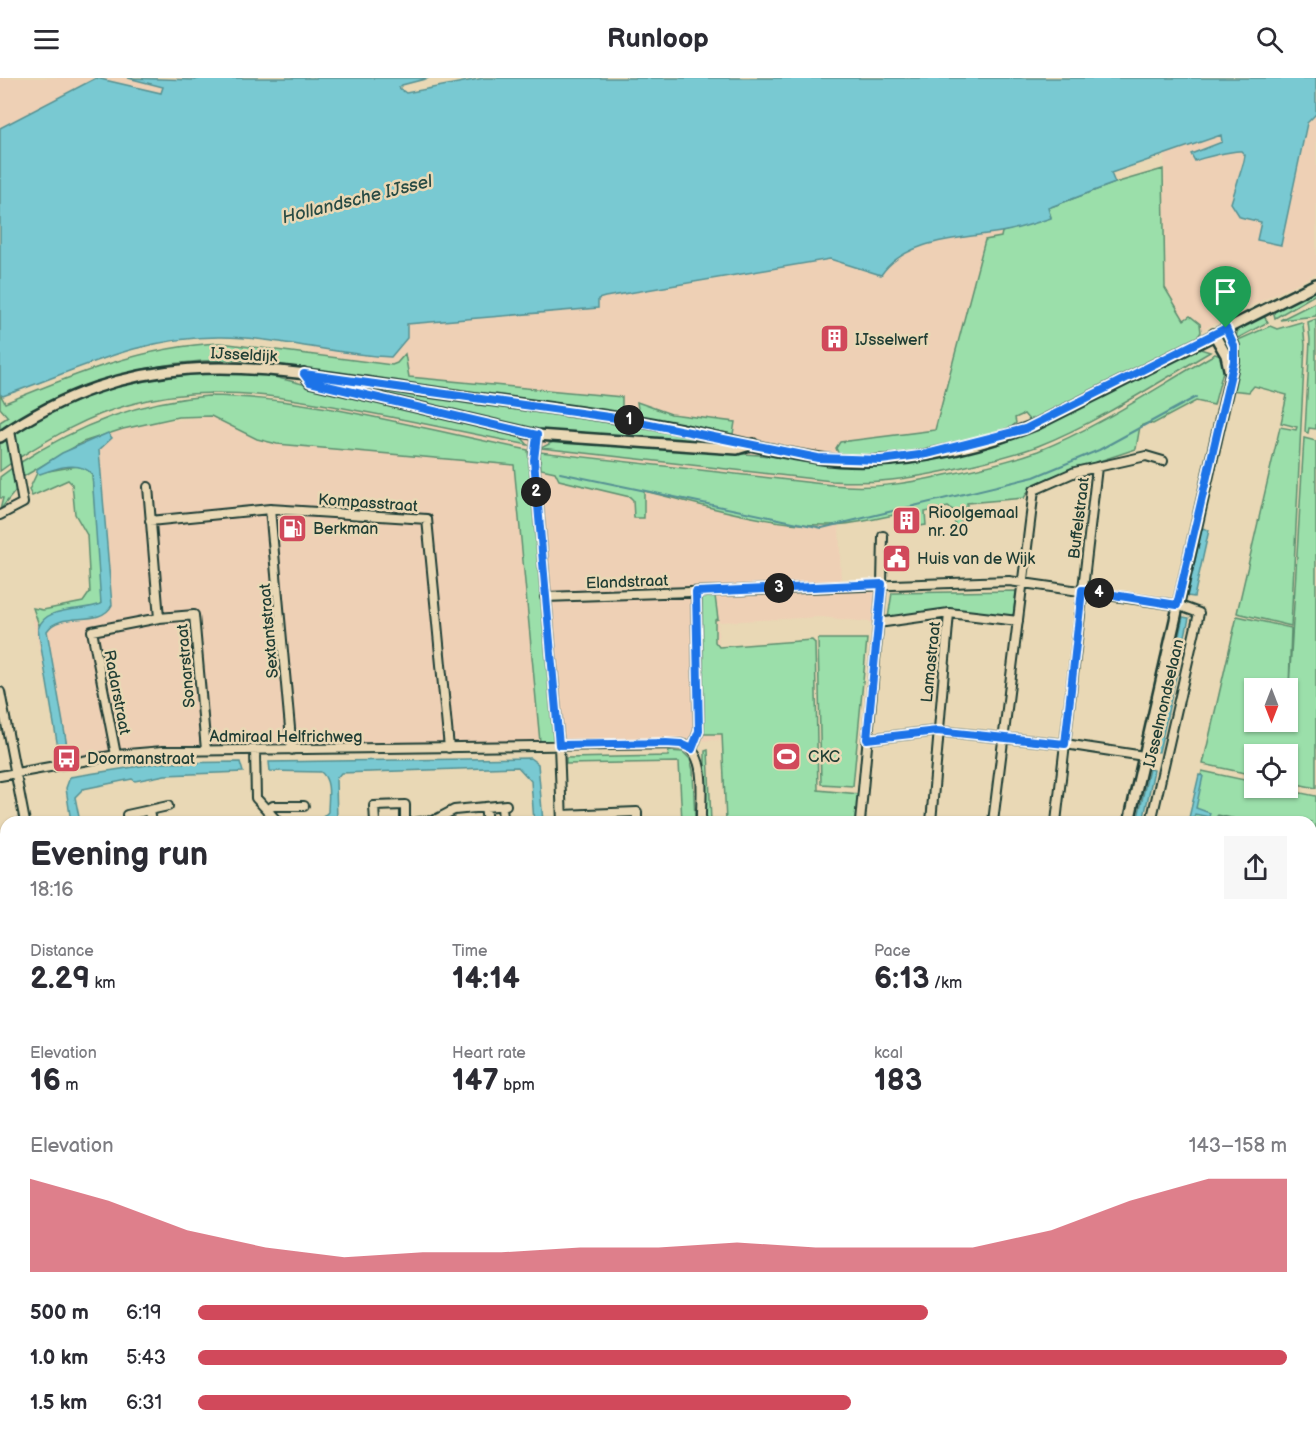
<!DOCTYPE html>
<html lang="en">
<head>
<meta charset="utf-8">
<style>
	body { margin:0; font-family:"Balsamiq Sans",sans-serif; background:#f7f7f7; color:#2b2b33; height:100vh; display:flex; flex-direction:column; font-size:22px; white-space:nowrap }
	* { box-sizing:border-box; margin:0 }
	p { font-size:20px; color:#7c7c81 }
	.icon { flex:none; width:33px; height:33px; fill:none; stroke:currentColor; stroke-width:2; stroke-linecap:round; stroke-linejoin:round }
	.map { position:relative; flex:1; overflow:hidden }
	.sheet { position:absolute; left:0px; top:738px; width:1317px; height:621px; display:flex; flex-direction:column; background:#fff; border-radius:18px 18px 0 0; box-shadow:0 2px 4px #0004 }
	.sheet>* { flex:none }
	.needle { width:39px; rotate:180deg }
	.buttons { position:absolute; left:1244px; top:600px; display:grid; gap:12px }
	.buttons a { display:grid; place-items:center; width:54px; height:54px; border-radius:0px; background:#fff; box-shadow:0 2px 4px #0004; font-size:30px }
	.pin { position:absolute; display:grid; place-items:center; width:51px; height:51px; color:#fff; margin:-62px -26px; border-radius:50% 50% 50% 0; rotate:-45deg; box-shadow:0 0 6px #0007 }
	.pin .icon { rotate:45deg }
	.km { position:absolute; width:30px; height:30px; margin:-15px; border-radius:50%; background:#222; color:#fff; font-size:16px; line-height:30px; text-align:center }
	.round { display:grid; place-items:center; flex:none; width:63px; height:63px; border-radius:0px; background:#f7f7f7 }
	.overview { display:flex; align-items:center; justify-content:space-between; height:102px; padding:0 30px }
	h1 { font-size:33px; font-weight:700; line-height:45px }
	.metrics { display:grid; grid-template-columns:repeat(3,1fr); gap:9px; height:102px; padding:6px 30px }
	.metrics div { display:grid; align-content:center }
	.metrics b { font-size:30px; font-weight:700 }
	.metrics small { font-size:16px; font-weight:400 }
	.metrics p { font-size:16px }
	.chart { height:168px; padding:12px 30px }
	.chart p { display:flex; justify-content:space-between }
	.chart svg { width:100%; height:108px; margin-top:6px; fill:#d1495b; opacity:.7 }
	ul { padding:0 30px; list-style:none; font-size:20px }
	li { display:grid; grid-template-columns:96px 72px 1fr; align-items:center; height:45px }
	li i { height:15px; border-radius:8px; background:#d1495b }
	header { display:flex; justify-content:space-between; align-items:center; height:78px; padding:0 30px; background:#fff; font-size:27px; font-weight:700 }
	.map>svg:first-child { display:block }
	.built { fill:#eed0b5 }
	.green { fill:#9bdfaa; stroke:#5d8e6f; stroke-width:1.5; fill-rule:evenodd }
	.water { fill:#79c9d2; stroke:#559193; stroke-width:1.5 }
	.lines { fill:none; stroke-linecap:round; stroke-linejoin:round }
	.stream { stroke:#559193; stroke-width:2 }
	.minor-casing { stroke:#1f3d34; stroke-width:12 }
	.tertiary-casing { stroke:#1f3d34; stroke-width:14 }
	.trunk-casing { stroke:#1f3d34; stroke-width:16 }
	.minor { stroke:#e9d8b5; stroke-width:8 }
	.tertiary { stroke:#e9d8b5; stroke-width:9 }
	.trunk { stroke:#e9d8b5; stroke-width:12 }
	.route-casing { stroke:#fff; stroke-width:12 }
	.route { stroke:#1a73e8; stroke-width:8 }
	.labels { text-anchor:middle; stroke-width:5; stroke-linejoin:round; paint-order:stroke }
	.poi-label { font-size:16px; fill:#1f3d34; stroke:#e9d8b5; text-anchor:start }
	.street-label { font-size:16px; fill:#1f3d34; stroke:#e9d8b5 }
	.water-label { font-size:18px; font-style:italic; fill:#284b44; stroke:#e9d8b5 }
</style>
</head>
<body>
<header><svg class="icon" aria-label="menu" viewBox="0 0 24 24"><path d="M4 6h16M4 12h16M4 18h16"/></svg>Runloop<svg class="icon" aria-label="search" viewBox="0 0 24 24"><circle cx="10" cy="10" r="6"/><path d="M15 15l6 6"/></svg></header>
<div class="map">
<svg width="1316" height="1359" viewBox="0 0 1316 1359">
	<rect width="100%" height="100%" fill="#e9d8b5"/>
	<filter id="ink" filterUnits="userSpaceOnUse"><feTurbulence type="fractalNoise" baseFrequency=".0167" numOctaves="2"/><feDisplacementMap in="SourceGraphic" scale="12" xChannelSelector="R" yChannelSelector="G"/><feConvolveMatrix kernelMatrix="1 2 1 2 8 2 1 2 1" color-interpolation-filters="sRGB"/></filter>
	<g filter="url(#ink)">
		<path class="built" d="M 0,0 L 210,0 L 184,34 L 0,56 Z
			M 1316,12 L 1316,196 L 1192,257 L 1166,210 L 1164,64 Z
			M 1013,120 L 959,349 L 870,366 L 839,446 L 841,507 L 882,506 L 878,545 L 821,539 L 718,544 L 722,662 L 441,670 L 155,673 L 65,686 L 33,542 L 101,526 L 80,404 L 93,358 L 123,348 L 211,338 L 304,366 L 312,246 L 598,230 L 598,220 L 730,199 Z
			M 1316,1130 L 1316,1216 L 1311,1220 L 1311,1134 Z
			M 1023,1353 L 1143,1353 L 1136,1359 L 1015,1359 Z"/>
		<path class="green" d="M 1163,91 L 1165,210 L 1184,242 L 1190,238 L 1200,246 L 1201,254 L 1198,259 L 1035,342 L 1030,343 L 1024,336 L 1015,340 L 1016,345 L 1008,352 L 897,377 L 839,377 L 836,370 L 840,364 L 935,352 L 985,162 L 1001,159 L 1002,154 L 1051,139 L 1048,130 L 1115,105 Z
			M 1316,210 L 1316,216 L 1275,240 L 1273,232 Z
			M 1316,224 L 1316,238 L 1280,242 Z
			M 1263,237 L 1268,244 L 1236,261 C 1236,246 1252,242 1263,237 Z
			M 1316,241 L 1316,351 L 1309,350 L 1308,355 L 1305,354 L 1310,262 L 1308,244 Z
			M 1301,244 L 1303,246 L 1305,267 L 1291,548 L 1237,535 L 1280,349 L 1296,352 L 1297,349 L 1281,345 L 1287,317 L 1254,308 L 1249,314 L 1230,312 L 1238,284 L 1236,263 L 1270,248 L 1277,251 Z
			M 221,265 L 392,287 L 397,285 L 405,276 L 409,299 L 622,319 L 622,329 L 617,335 L 255,283 C 167,277 71,302 0,354 L 0,344 L 8,339 L 0,330 L 0,316 L 5,325 C 75,296 144,268 221,265 Z
			M 1197,270 L 1210,274 C 1154,307 1098,344 1038,368 C 1009,379 979,385 950,392 C 908,401 875,406 832,403 L 541,370 L 553,364 L 759,377 L 842,386 L 996,364 Z
			M 1215,276 L 1221,278 L 1223,293 L 1214,327 L 1196,323 L 1153,346 L 1148,345 L 1140,348 L 1136,371 L 1048,400 L 1031,409 L 1024,420 L 967,425 L 967,429 L 960,430 L 962,454 L 956,454 L 953,432 L 948,429 L 925,434 L 926,447 L 913,449 L 910,434 C 885,438 858,446 833,447 C 770,449 704,427 644,413 L 644,440 L 634,440 L 633,422 L 630,419 L 559,402 L 555,394 L 541,391 L 540,374 L 832,407 C 871,411 906,406 945,397 C 976,391 1008,384 1038,373 C 1101,348 1157,309 1215,276 Z
			M 254,294 L 522,360 L 528,367 C 468,355 409,342 349,331 C 274,317 202,305 128,327 C 88,338 52,359 17,381 L 15,354 C 68,324 115,304 175,296 C 200,292 228,294 254,294 Z
			M 332,303 L 591,339 L 720,364 L 532,352 L 339,307 Z
			M 208,318 C 316,319 423,352 528,372 L 556,658 L 553,664 L 540,664 L 514,387 L 277,366 L 257,361 L 211,338 L 178,339 L 123,351 L 83,364 L 21,400 L 18,386 C 77,347 138,323 208,318 Z
			M 637,324 L 671,336 L 735,344 L 733,356 L 639,338 Z
			M 1304,360 L 1316,363 L 1316,710 L 1287,704 L 1287,676 L 1254,676 L 1254,697 L 1203,686 L 1237,538 L 1291,550 L 1289,609 ZM 1254,610 L 1287,610 L 1287,644 L 1254,644 Z
			M 4,362 L 9,364 L 14,383 L 0,393 L 0,364 Z
			M 15,388 L 17,411 L 0,432 L 3,420 L 0,420 L 0,399 Z
			M 77,388 L 86,390 L 92,396 L 103,523 L 98,528 L 53,536 L 39,547 L 33,530 L 43,532 L 83,524 L 90,514 L 87,457 L 75,436 L 72,406 L 68,402 L 32,418 L 29,412 L 37,395 Z
			M 1016,513 L 1013,540 L 949,533 L 888,540 L 892,515 Z
			M 715,518 L 718,541 L 715,542 L 715,564 L 719,569 L 812,562 L 815,565 L 818,712 L 859,716 L 857,744 L 726,744 L 722,656 L 704,656 L 702,519 Z
			M 818,561 L 867,561 L 853,708 L 821,706 Z
			M 708,672 L 711,744 L 705,744 L 705,673 Z
			M 669,673 L 683,674 L 690,681 L 693,692 L 695,744 L 682,744 L 679,684 L 566,686 L 566,680 L 668,678 Z
			M 1202,693 L 1254,704 L 1254,710 L 1277,710 L 1316,718 L 1316,756 L 1311,758 L 1311,744 L 1250,744 L 1218,737 L 1217,738 L 1242,744 L 1190,744 L 1193,733 L 1197,732 L 1195,724 Z
			M 1316,822 L 1316,1008 L 1311,1008 L 1311,844 Z
			M 6,955 L 6,1080 L 2,1078 L 0,1066 L 0,956 Z
			M 962,1353 L 1012,1353 L 1004,1359 L 955,1359 Z"/>
		<path class="water" d="M 96,0 L 161,15 L 163,9 L 128,0 L 195,2 L 201,0 L 429,0 L 402,7 L 399,10 L 406,15 L 484,0 L 1316,0 L 1316,36 L 1307,45 L 1281,167 L 1257,162 L 1261,144 L 1240,139 L 1231,125 L 1244,83 L 1245,77 L 1241,73 C 1234,72 1201,80 1195,83 L 1191,76 L 1222,64 L 1221,57 L 1111,95 L 1115,105 L 1048,130 L 1051,140 C 1036,145 1021,150 1006,153 C 964,161 907,159 881,197 L 830,181 L 605,219 L 598,221 L 598,230 L 407,246 L 407,260 L 391,279 C 334,277 279,259 222,259 C 140,258 78,292 3,318 L 0,316 L 0,50 Z
			M 108,355 L 112,360 L 99,372 L 112,527 C 101,550 60,532 47,553 L 67,668 L 62,671 L 58,670 L 38,551 C 45,527 82,534 101,526 L 92,396 C 79,382 56,390 40,396 L 37,395 L 37,391 L 62,375 Z
			M 1202,450 L 1209,452 L 1194,519 L 1187,518 Z
			M 1183,539 L 1189,540 L 1159,674 L 1153,673 Z
			M 530,680 L 538,686 L 543,744 L 534,744 L 531,703 L 518,689 L 341,695 L 336,701 L 337,744 L 322,744 L 322,740 L 328,734 C 328,721 332,703 321,694 L 270,693 L 269,684 Z
			M 240,684 L 243,694 L 165,697 L 135,703 L 132,701 L 83,711 L 75,719 L 80,744 L 71,744 L 66,710 L 70,699 L 159,685 Z
			M 1149,691 L 1154,692 L 1143,744 L 1137,744 Z
			M 1199,697 L 1203,698 L 1196,730 L 1210,735 L 1209,739 L 1195,736 L 1192,744 L 1188,744 Z
			M 1316,756 L 1316,822 L 1311,844 C 1311,822 1315,774 1311,758 Z
			M 773,1353 L 874,1353 L 867,1359 L 644,1359 Z"/>
		<g class="lines">
			<path class="stream" d="M 560,395 L 822,450 L 1034,399 L 1099,372 L 1196,319"/>
			<defs>
				<path id="minor" d="M 537,357 L 534,382 L 559,667 L 562,744
					M 148,409 L 159,540
					M 270,431 L 292,672
					M 0,437 L 23,425 L 10,353
					M 150,443 L 270,431 L 427,441 L 449,670
					M 545,519 L 1009,503 L 1177,527 L 1199,535 L 1151,744
					M 878,545 L 949,535 L 1018,543
					M 0,614 L 25,744
					M 867,661 L 937,653 L 1065,666 L 1144,678
					M 692,671 L 699,653 L 696,514
					M 255,672 L 256,720 L 278,744
					M 116,677 L 92,553 L 159,540 L 194,537 L 206,672
					M 0,698 L 116,677 L 163,673 L 681,666 C 709,673 700,722 701,744
					M 502,728 L 503,742
					M 485,729 L 487,744
					M 267,732 L 273,728 L 304,728
					M 149,733 L 151,744
					M 562,737 L 637,734 L 637,744
					M 129,744 L 127,737 L 168,728
					M 375,744 L 374,728 L 405,727 L 405,744
					M 418,744 L 433,743 L 454,732 L 506,727
					M 860,744 L 882,506 L 883,458
					M 931,744 L 949,535
					M 993,744 L 1034,412 L 1075,394 L 1146,378 L 1163,383
					M 1056,744 L 1097,389
					M 0,918 L 6,916
					M 0,1166 L 6,1166
					M 1311,1274 L 1316,1271
					M 438,1353 L 438,1359
					M 444,1353 L 445,1359
					M 1174,1353 L 1178,1359
					M 74,1359 L 74,1353
					M 260,1359 L 260,1353
					M 1198,1359 L 1206,1353"/>
				<path id="tertiary" d="M 1214,256 L 1226,277 L 1229,291
					M 304,295 L 310,304 L 537,357 L 737,371 L 753,366
					M 0,359 C 148,257 274,292 438,315 C 516,326 594,334 671,349 C 720,359 768,373 818,380 C 887,391 973,372 1037,346 L 1316,206
					M 1129,744 L 1234,283 L 1234,268 L 1226,250
					M 1311,1230 L 1316,1227
					M 1141,1359 L 1149,1353"/>
				<path id="trunk" d="M 1311,1059 L 1316,1056
					M 1311,1087 L 1316,1084
					M 911,1359 L 918,1353
					M 947,1359 L 954,1353"/>
			</defs>
			<use href="#minor" class="minor-casing"/>
			<use href="#tertiary" class="tertiary-casing"/>
			<use href="#trunk" class="trunk-casing"/>
			<use href="#minor" class="minor"/>
			<use href="#tertiary" class="tertiary"/>
			<use href="#trunk" class="trunk"/>
		</g>
	</g>
	<g class="lines" filter="url(#ink)">
		<defs>
			<path id="route" d="M 1226,250 L 1234,268 L 1234,283 L 1177,527 L 1082,512 L 1065,666 L 937,653 L 867,661 L 882,506 L 696,514 L 699,653 L 692,671 L 681,666 L 666,665 L 559,667 L 534,382 L 537,357 L 310,304 L 304,296 L 630,342 L 818,380 L 881,382 L 927,376 L 1025,351 Z"/>
		</defs>
		<use href="#route" class="route-casing"/>
		<use href="#route" class="route"/>
	</g>
	<defs>
		<symbol id="building-square" viewBox="-11 -11 22 22"><rect x="-9" y="-9" width="18" height="18" rx="4" fill="#d1495b" stroke="#e9d8b5"/><path d="M-4-6H4V6H1V3H-1V6H-4ZM-2.5-4.3h1.7v1.8h-1.7ZM.8-4.3h1.7v1.8H.8ZM-2.5-1h1.7V.8h-1.7ZM.8-1h1.7V.8H.8Z" fill="#fff"/></symbol>
		<symbol id="fuel-square" viewBox="-11 -11 22 22"><rect x="-9" y="-9" width="18" height="18" rx="4" fill="#d1495b" stroke="#e9d8b5"/><path d="M-5.5-6h7V0h2V4h1.3V-2.5L3-4.5l.8-.8L6-3V5H2.5V1h-1V6h-7ZM-4.2-4.7v3.2H.2V-4.7Z" fill="#fff"/></symbol>
		<symbol id="civic-square" viewBox="-11 -11 22 22"><rect x="-9" y="-9" width="18" height="18" rx="4" fill="#d1495b" stroke="#e9d8b5"/><path d="M-.6-6.5H3V-4.5H.6V-3L4-1V1h2V6H-6V1h2V-1L-.6-3ZM-1.2 2.5V6h2.4V2.5Z" fill="#fff"/></symbol>
		<symbol id="stadium-square" viewBox="-11 -11 22 22"><rect x="-9" y="-9" width="18" height="18" rx="4" fill="#d1495b" stroke="#e9d8b5"/><path d="M0-5a6.5 5 0 1 0 0 10a6.5 5 0 1 0 0-10ZM-3.5-1.8h7v3.6h-7Z" fill="#fff"/></symbol>
		<symbol id="bus-square" viewBox="-11 -11 22 22"><rect x="-9" y="-9" width="18" height="18" rx="4" fill="#d1495b" stroke="#e9d8b5"/><path d="M-5-6H5V4H4V6H2V4H-2V6H-4V4H-5ZM-3.5-4V0h7V-4ZM-3.5 1.2v1.5H-2V1.2ZM2 1.2v1.5H3.5V1.2Z" fill="#fff"/></symbol>
	</defs>
	<g fill-rule="evenodd">
		<use href="#building-square" x="818" y="244" width="33" height="33"/>
		<use href="#building-square" x="890" y="426" width="33" height="33"/>
		<use href="#fuel-square" x="276" y="434" width="33" height="33"/>
		<use href="#civic-square" x="880" y="464" width="33" height="33"/>
		<use href="#stadium-square" x="770" y="662" width="33" height="33"/>
		<use href="#bus-square" x="50" y="664" width="33" height="33"/>
	</g>
	<g class="labels">
		<g class="poi-label">
			<text x="855" y="267">IJsselwerf</text>
			<text x="928" y="440">Rioolgemaal<tspan x="928" dy="18">nr. 20</tspan></text>
			<text x="313" y="456">Berkman</text>
			<text x="917" y="486">Huis van de Wijk</text>
			<text x="808" y="684">CKC</text>
			<text x="87" y="686">Doormanstraat</text>
		</g>
		<g class="street-label">
			<text transform="translate(244 276) rotate(3)" y="6">IJsseldijk</text>
			<text transform="translate(368 424) rotate(4)" y="6">Kompasstraat</text>
			<text transform="translate(1078 440) rotate(-83)" y="6">Buffelstraat</text>
			<text transform="translate(627 503) rotate(-2)" y="6">Elandstraat</text>
			<text transform="translate(268 553) rotate(-95)" y="6">Sextantstraat</text>
			<text transform="translate(930 584) rotate(-84)" y="6">Lamastraat</text>
			<text transform="translate(185 588) rotate(-95)" y="6">Sonarstraat</text>
			<text transform="translate(118 614) rotate(79)" y="6">Radarstraat</text>
			<text transform="translate(1163 625) rotate(-77)" y="6">IJsselmondselaan</text>
			<text x="286" y="664">Admiraal Helfrichweg</text>
		</g>
		<g class="water-label">
			<text transform="translate(357 121) rotate(-14)" y="6">Hollandsche IJssel</text>
		</g>
	</g>
</svg>
<div class="buttons">
<a><svg class="needle" viewBox="-14 -14 28 28"><path d="M0-13l5 13h-10z" fill="#e53935"/><path d="M0 13l5-13h-10z" fill="#7c7c81"/></svg></a>
<a><svg class="icon" aria-label="locate" viewBox="0 0 24 24"><circle cx="12" cy="12" r="6"/><path d="M12 2v4M12 18v4M2 12h4M18 12h4"/></svg></a>
</div>
<div class="pin" style="left:1226px;top:250px;background:#1e9e55"><svg class="icon" aria-label="arrive" viewBox="0 0 24 24"><path d="M6 21V4h12l-3 4 3 4H6"/></svg></div>
<b class="km" style="left:629px;top:342px">1</b>
<b class="km" style="left:536px;top:414px">2</b>
<b class="km" style="left:779px;top:510px">3</b>
<b class="km" style="left:1099px;top:515px">4</b>
<section class="sheet">
<div class="overview"><div><h1>Evening run</h1><p>18:16</p></div><a class="round"><svg class="icon" aria-label="share" viewBox="0 0 24 24"><path d="M12 15V3M7 8l5-5 5 5M5 13v7h14v-7"/></svg></a></div>
<div class="metrics">
<div><p>Distance</p><b>2.29<small> km</small></b></div>
<div><p>Time</p><b>14:14</b></div>
<div><p>Pace</p><b>6:13<small> /km</small></b></div>
</div>
<div class="metrics">
<div><p>Elevation</p><b>16<small> m</small></b></div>
<div><p>Heart rate</p><b>147<small> bpm</small></b></div>
<div><p>kcal</p><b>183</b></div>
</div>
<div class="chart"><p><span>Elevation</span>143–158 m</p>
<svg viewBox="0 0 160 44" preserveAspectRatio="none"><path d="M0 44V6L10 15L20 27L30 34L40 38L50 36L60 36L70 34L80 34L90 32L100 34L110 34L120 34L130 27L140 15L150 6L160 6V44z"/></svg>
</div>
<ul>
<li><b>500 m</b>6:19<i style="width:67%"></i></li>
<li><b>1.0 km</b>5:43<i style="width:100%"></i></li>
<li><b>1.5 km</b>6:31<i style="width:60%"></i></li>
</ul>
</section>
</div>
</body>
</html>
